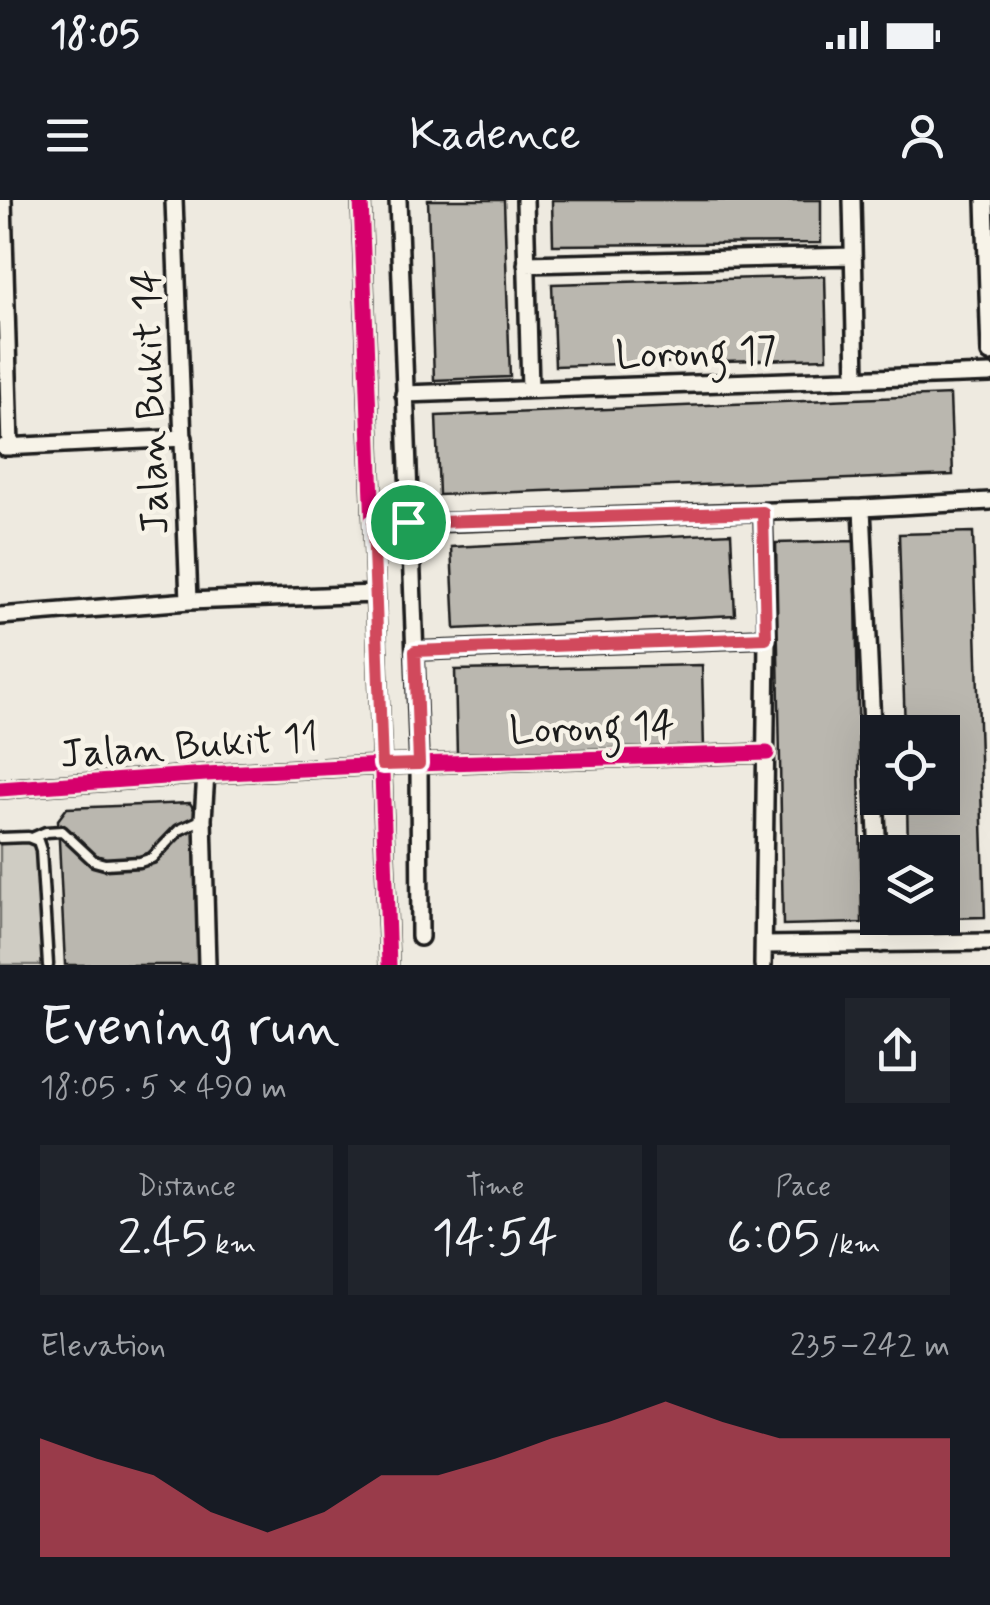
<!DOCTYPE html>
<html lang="en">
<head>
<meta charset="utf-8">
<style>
	body { margin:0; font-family:Mynerve,sans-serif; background:#20242c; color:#f1f3f6; height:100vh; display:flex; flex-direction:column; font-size:38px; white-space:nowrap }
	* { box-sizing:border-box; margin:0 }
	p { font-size:32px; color:#9ea1a6 }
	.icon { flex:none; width:55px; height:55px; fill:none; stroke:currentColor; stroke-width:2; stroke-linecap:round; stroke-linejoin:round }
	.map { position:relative; height:765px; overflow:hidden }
	.details { display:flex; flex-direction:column; background:#171b24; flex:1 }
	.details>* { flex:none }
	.buttons { position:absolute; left:860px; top:515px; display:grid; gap:20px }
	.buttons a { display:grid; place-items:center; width:100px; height:100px; border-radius:0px; background:#171b24; box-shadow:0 10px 40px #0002; font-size:50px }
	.pin { position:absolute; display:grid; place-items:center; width:85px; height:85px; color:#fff; margin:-42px; border:5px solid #fff; border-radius:50%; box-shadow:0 2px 10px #0007 }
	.round { display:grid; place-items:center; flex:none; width:105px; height:105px; border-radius:0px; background:#20242c }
	.overview { display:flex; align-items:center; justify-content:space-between; height:170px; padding:0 40px }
	h1 { font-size:55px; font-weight:600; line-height:75px }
	.figures { display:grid; grid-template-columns:repeat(3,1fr); gap:15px; height:170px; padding:10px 40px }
	.figures div { display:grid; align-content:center; border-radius:0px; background:#20242c; text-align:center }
	.figures b { font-size:50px; font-weight:600 }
	.figures small { font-size:28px; font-weight:400 }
	.figures p { font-size:28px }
	.chart { height:280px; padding:20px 40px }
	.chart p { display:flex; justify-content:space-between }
	.chart svg { width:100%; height:180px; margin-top:10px; fill:#d1495b; opacity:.7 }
	.status { display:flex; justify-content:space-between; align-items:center; height:70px; padding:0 50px; background:#171b24; direction:ltr }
	.status svg { height:28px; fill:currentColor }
	header { display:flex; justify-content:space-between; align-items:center; height:130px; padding:0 40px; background:#171b24; font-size:45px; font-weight:600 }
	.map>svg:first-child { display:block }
	.green { fill:#cfccc3; stroke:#767470; stroke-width:2.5 }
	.building { fill:#bab7af; stroke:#1c1c1c; stroke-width:2.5 }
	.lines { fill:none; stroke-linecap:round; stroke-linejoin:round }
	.lane-casing { stroke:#1c1c1c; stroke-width:15 }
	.street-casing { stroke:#1c1c1c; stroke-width:22 }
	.lane { stroke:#f7f3e8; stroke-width:8 }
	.street { stroke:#f7f3e8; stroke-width:15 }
	.cycleway-casing { stroke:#f7f3e8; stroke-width:21 }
	.cycleway { stroke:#d6006c; stroke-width:15 }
	.route-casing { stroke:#fff; stroke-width:20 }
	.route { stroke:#d1495b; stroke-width:12 }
	.labels { text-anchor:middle; stroke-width:9; stroke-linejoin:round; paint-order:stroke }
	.street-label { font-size:40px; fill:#1c1c1c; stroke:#f7f3e8 }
</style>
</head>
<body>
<div class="status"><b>18:05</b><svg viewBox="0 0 49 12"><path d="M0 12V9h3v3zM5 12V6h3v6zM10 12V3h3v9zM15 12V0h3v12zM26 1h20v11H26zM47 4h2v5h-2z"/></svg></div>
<header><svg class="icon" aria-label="menu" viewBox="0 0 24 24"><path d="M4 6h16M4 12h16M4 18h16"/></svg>Kadence<svg class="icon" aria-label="person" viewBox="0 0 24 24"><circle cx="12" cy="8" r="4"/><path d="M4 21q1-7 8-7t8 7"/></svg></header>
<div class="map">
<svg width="990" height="765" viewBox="0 0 990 765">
	<rect width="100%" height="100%" fill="#eeeae0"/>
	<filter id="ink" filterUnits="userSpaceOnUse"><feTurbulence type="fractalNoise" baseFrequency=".01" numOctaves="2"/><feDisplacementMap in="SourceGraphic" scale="20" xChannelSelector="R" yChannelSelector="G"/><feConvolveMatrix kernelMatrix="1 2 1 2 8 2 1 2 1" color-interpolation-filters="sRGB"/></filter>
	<g filter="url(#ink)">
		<path class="green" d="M 44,640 L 52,765 L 0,765 L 0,642 Z"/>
		<path class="building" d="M 428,0 L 504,0 L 510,177 L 434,180 Z
			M 552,0 L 821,0 L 821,43 L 553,45 Z
			M 825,76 L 827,158 L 555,166 L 552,84 Z
			M 950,195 L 953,275 L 439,295 L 436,216 Z
			M 973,332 L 985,717 L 910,719 L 942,718 L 942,652 L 908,652 L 907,598 L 942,598 L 942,532 L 905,532 L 899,334 Z
			M 731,333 L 735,415 L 455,429 L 451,347 Z
			M 855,341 L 862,723 L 783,725 L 776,343 Z
			M 702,465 L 704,550 L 457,555 L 455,470 Z
			M 190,603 L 195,611 L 198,765 L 65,765 L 58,620 L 67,608 Z"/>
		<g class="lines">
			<defs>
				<path id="lane" d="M 0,638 L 28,637 L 38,641 L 41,650 L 48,765
					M 32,638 L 46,632 L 62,631 L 94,661 L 105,664 L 140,662 L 152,658 L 179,630 L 203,619"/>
				<path id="street" d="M 3,0 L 10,247
					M 174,0 L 189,401
					M 361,0 L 389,765
					M 398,0 L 419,564 L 420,737
					M 525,0 L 530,189
					M 852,0 L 856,178
					M 985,0 L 990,153
					M 526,64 L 853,56
					M 404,194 L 990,174
					M 4,247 L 184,238
					M 862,308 L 878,656
					M 763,312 L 767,438 L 763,765
					M 373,325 L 862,308 L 990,301
					M 0,416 L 189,401 L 375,394
					M 415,451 L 767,438
					M 206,574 L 203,619 L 207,765
					M 0,589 L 206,574 L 382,565 L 767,553
					M 880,718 L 881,744
					M 764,745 L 990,742"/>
			</defs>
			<use href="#lane" class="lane-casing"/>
			<use href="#street" class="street-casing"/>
			<use href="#lane" class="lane"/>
			<use href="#street" class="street"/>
			<defs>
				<path id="cycleway" d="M 361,0 L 389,765
					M 0,589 L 206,574 L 382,565 L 767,553"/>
			</defs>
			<use href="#cycleway" class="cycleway-casing"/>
			<use href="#cycleway" class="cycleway"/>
		</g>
	</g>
	<g class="lines" filter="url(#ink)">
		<defs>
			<path id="route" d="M 763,312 L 766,438 L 415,451 L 419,564 L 382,565 L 373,324 Z"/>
		</defs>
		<use href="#route" class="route-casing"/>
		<use href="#route" class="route"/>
	</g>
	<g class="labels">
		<g class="street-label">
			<text transform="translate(696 151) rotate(-2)" y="14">Lorong 17</text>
			<text transform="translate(149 202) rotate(-92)" y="14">Jalan Bukit 14</text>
			<text transform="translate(592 526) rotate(-2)" y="14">Lorong 14</text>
			<text transform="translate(189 544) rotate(-4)" y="14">Jalan Bukit 11</text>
		</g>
	</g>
</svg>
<div class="buttons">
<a><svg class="icon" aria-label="locate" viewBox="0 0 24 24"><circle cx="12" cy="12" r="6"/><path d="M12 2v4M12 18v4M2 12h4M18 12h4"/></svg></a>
<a><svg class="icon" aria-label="layers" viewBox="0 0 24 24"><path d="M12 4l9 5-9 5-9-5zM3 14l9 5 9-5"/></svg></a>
</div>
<div class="pin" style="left:408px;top:322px;background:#1e9e55"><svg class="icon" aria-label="arrive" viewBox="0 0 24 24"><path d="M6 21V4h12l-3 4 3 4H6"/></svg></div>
</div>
<section class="details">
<div class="overview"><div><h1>Evening run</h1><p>18:05 · 5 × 490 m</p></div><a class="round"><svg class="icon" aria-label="share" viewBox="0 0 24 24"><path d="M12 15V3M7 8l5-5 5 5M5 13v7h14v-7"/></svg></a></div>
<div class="figures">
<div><p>Distance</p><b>2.45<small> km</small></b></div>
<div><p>Time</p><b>14:54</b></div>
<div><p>Pace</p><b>6:05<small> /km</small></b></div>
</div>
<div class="chart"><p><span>Elevation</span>235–242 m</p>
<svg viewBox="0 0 160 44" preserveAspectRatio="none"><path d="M0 44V15L10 20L20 24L30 33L40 38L50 33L60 24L70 24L80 20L90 15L100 11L110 6L120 11L130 15L140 15L150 15L160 15V44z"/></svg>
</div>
</section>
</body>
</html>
